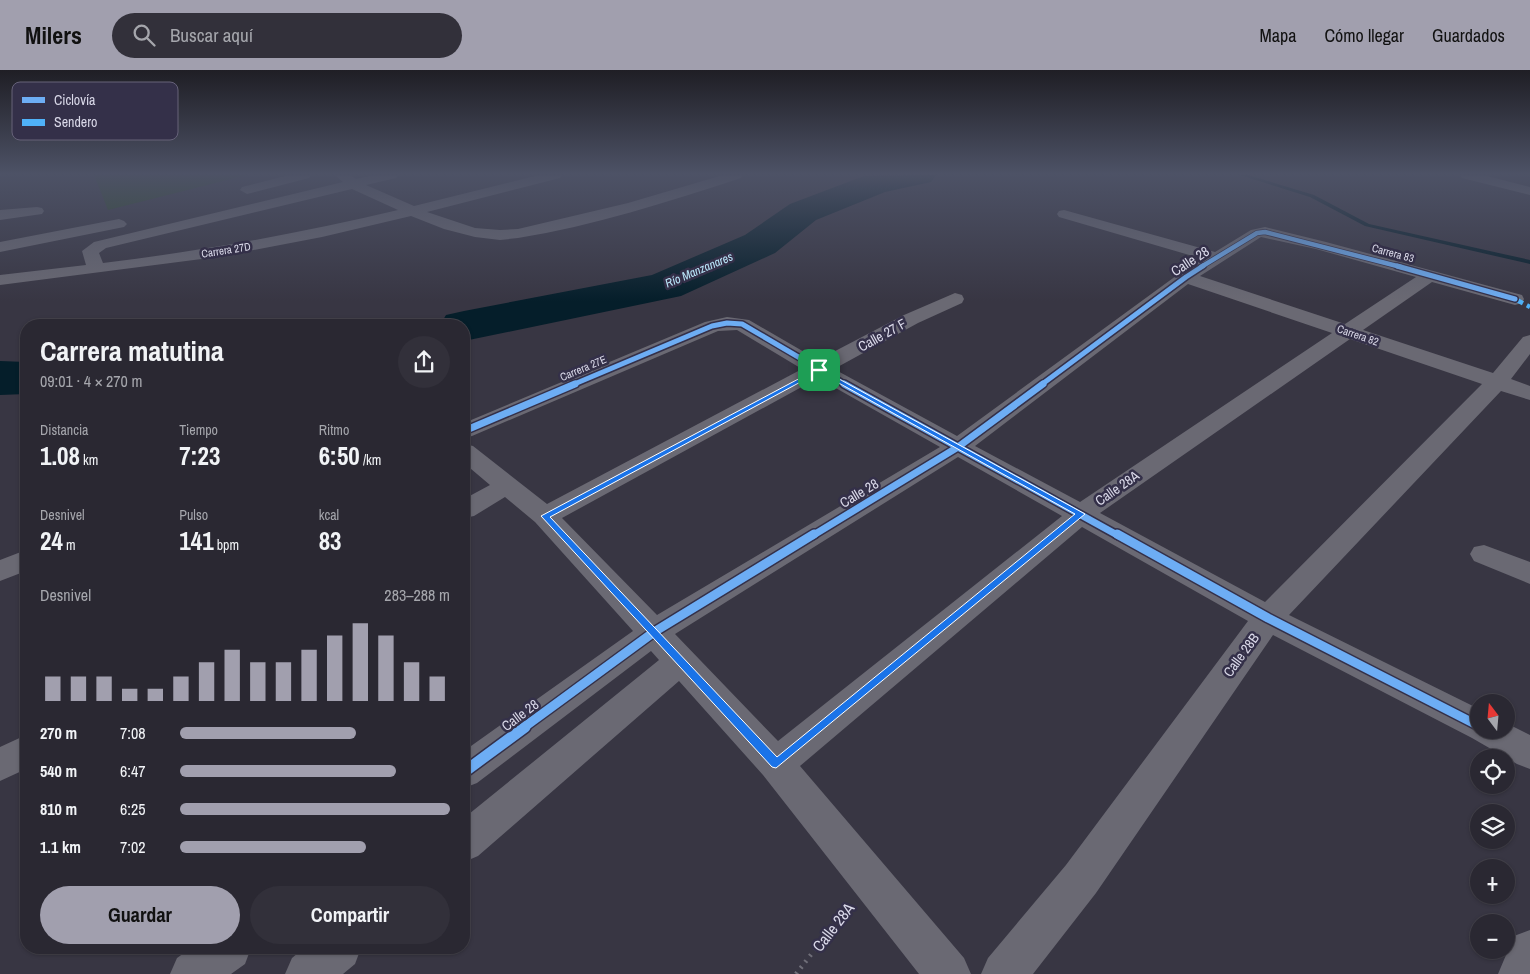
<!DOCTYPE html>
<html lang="es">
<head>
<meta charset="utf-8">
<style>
	body { margin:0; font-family:"Archivo Narrow",sans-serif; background:#32303a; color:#f1f3f6; height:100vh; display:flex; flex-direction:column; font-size:19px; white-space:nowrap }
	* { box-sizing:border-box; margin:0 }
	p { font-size:16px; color:#a5a6ac }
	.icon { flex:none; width:28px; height:28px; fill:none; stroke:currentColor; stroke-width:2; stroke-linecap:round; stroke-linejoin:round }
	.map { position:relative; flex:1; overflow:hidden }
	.details { position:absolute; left:20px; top:249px; width:450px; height:635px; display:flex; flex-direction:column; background:#2a2832; border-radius:20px; box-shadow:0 1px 4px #0004,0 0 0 1px #46444d }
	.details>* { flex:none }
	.needle { width:32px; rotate:344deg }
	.buttons { position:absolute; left:1470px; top:624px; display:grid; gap:10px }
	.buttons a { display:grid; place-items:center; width:45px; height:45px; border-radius:50%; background:#2a2832; box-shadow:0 1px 4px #0004,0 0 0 1px #46444d; font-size:25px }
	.pin { position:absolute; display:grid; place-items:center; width:42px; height:42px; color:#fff; margin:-21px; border-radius:10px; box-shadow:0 2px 8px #0006 }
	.round { display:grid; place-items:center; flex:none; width:52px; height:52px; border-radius:26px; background:#32303a }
	.summary { display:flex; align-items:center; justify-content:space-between; height:85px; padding:0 20px }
	h1 { font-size:28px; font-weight:700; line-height:38px }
	.figures { display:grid; grid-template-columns:repeat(3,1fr); gap:8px; height:85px; padding:5px 20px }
	.figures div { display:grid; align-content:center }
	.figures b { font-size:25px; font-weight:700 }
	.figures small { font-size:14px; font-weight:400 }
	.figures p { font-size:14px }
	.chart { height:140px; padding:10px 20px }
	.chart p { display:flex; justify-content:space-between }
	.chart svg { width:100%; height:90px; margin-top:5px; stroke:#a19fae; stroke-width:6 }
	.cta { display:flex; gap:10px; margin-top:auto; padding:10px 20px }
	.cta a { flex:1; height:58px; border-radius:30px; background:#a19fae; color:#111; font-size:20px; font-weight:700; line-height:58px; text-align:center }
	.cta a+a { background:#32303a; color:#f1f3f6 }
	ul { padding:0 20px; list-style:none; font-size:16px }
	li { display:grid; grid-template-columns:80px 60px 1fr; align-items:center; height:38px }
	li i { height:12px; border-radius:6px; background:#a19fae }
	header { display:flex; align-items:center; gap:30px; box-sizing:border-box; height:70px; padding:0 25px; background:#a19fae; color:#111 }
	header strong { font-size:24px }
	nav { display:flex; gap:28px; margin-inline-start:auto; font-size:18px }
	.search { width:350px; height:45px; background:#32303a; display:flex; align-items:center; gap:12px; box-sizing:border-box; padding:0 18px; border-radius:28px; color:#a5a6ac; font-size:19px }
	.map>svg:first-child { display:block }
	.green { fill:#2a4626 }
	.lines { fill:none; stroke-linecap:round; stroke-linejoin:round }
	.stream { fill:#051e2a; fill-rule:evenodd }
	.river { fill:#051e2a; fill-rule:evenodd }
	.path { stroke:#6f6e78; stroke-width:4.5; stroke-dasharray:2 5.5; stroke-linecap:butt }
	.street { fill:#6a6973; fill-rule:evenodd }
	.quiet { stroke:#4fb1f8; stroke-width:4.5; stroke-dasharray:9 4.5; stroke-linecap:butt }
	.cycleway-far4-casing { stroke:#343049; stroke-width:6 }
	.cycleway-far3-casing { stroke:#343049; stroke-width:8 }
	.cycleway-far2-casing { stroke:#343049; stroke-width:10 }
	.cycleway-far1-casing { stroke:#343049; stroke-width:12 }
	.cycleway-casing { stroke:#343049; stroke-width:14 }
	.cycleway-far4 { stroke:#6dadf4; stroke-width:4.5 }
	.cycleway-far3 { stroke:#6dadf4; stroke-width:5 }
	.cycleway-far2 { stroke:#6dadf4; stroke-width:7 }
	.cycleway-far1 { stroke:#6dadf4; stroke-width:9 }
	.cycleway { stroke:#6dadf4; stroke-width:11 }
	.route { fill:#1a73e8; stroke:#fff; fill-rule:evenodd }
	.labels { text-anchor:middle; stroke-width:5; stroke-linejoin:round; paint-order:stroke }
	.far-street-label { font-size:11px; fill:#d9d8e8; stroke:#343049 }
	.far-water-label { font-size:12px; font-style:italic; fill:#bbe7fb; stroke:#343049 }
	.street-label { font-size:14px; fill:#d9d8e8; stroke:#343049 }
	.near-street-label { font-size:16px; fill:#d9d8e8; stroke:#343049 }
	.key { fill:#343049; stroke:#666279; stroke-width:1 }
	.key-label { font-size:14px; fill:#d9d8e8 }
</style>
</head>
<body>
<header>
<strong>Milers</strong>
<div class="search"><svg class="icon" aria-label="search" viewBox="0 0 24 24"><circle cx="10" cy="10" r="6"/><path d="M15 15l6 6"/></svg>Buscar aquí</div>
<nav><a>Mapa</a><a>Cómo llegar</a><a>Guardados</a></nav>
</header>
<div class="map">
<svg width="1530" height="904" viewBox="0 0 1530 904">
	<rect width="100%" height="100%" fill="#383643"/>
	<path class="green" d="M 94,105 L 247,105 L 108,140 Z"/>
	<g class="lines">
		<path class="stream" d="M 1240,105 L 1248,105 L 1314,125 L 1369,154 L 1530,190 L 1530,194 L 1365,156 L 1310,127 Z"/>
		<path class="river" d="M 936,105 L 931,112 L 885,122 L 816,150 L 775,183 L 681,226 L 464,271 L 464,255 L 440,255 L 446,245 L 464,241 L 652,205 L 745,165 L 790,134 L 864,106 Z
			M 0,291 L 26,292 L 26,324 L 0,325 Z"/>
		<path class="path" d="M 796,904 L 845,841"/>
		<path class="street" d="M 289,105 L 311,105 L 309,108 L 247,124 L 240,120 L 242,117 Z
			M 335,105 L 350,105 L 356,109 L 375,105 L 398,105 L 396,108 L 366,115 L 414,136 L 539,105 L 562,105 L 560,108 L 427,142 L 475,158 L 500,160 L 518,159 L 628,133 L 723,105 L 743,105 L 741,108 C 668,132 593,156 518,168 L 500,170 L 475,167 L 444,159 L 411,146 L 322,167 L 217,187 L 0,215 L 0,205 L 86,195 L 82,181 L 94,172 L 343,112 ZM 352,119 L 398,140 C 301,163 202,181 103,193 L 99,183 L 106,178 Z
			M 1460,105 L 1483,105 L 1530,117 L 1530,125 L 1462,108 Z
			M 37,137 L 42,138 L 44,141 L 42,144 L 0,150 L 0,140 Z
			M 1064,140 L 1215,182 L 1251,160 L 1265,157 L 1326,172 L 1522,225 L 1524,229 L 1522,233 L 1515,235 L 1432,212 L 1363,260 L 1493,303 L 1523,267 L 1530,265 L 1530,284 L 1511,309 L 1530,316 L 1530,330 L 1501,321 L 1289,545 L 1479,639 L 1479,660 L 1506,660 L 1506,653 L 1530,665 L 1530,699 L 1517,694 L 1472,668 L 1273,565 L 1096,823 L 1033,904 L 981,904 L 988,888 L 1066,795 L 1248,551 L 1082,457 L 800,696 L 964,888 L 971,904 L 919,904 L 763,705 L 679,611 L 478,786 L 464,792 L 464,748 L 659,590 L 651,581 L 477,713 L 464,718 L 464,681 L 633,561 L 535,452 L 505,427 L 474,446 L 464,448 L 464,429 L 490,415 L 464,393 L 464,374 L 473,376 L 547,434 L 802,299 L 737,260 L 718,261 L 472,366 L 464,368 L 464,353 L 705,252 L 727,247 L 749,250 L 818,290 L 904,245 L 955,223 L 962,225 L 964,229 L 962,233 L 918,253 L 834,299 L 957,366 L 1180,203 L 1203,189 L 1059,147 L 1057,144 L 1059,141 ZM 1261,167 L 1316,179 L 1416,207 L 1345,254 L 1200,206 ZM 1188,214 L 1332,263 L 1080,432 L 975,376 ZM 1350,269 L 1482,314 L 1265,532 L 1100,443 ZM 818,308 L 940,377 L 657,545 L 562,448 ZM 958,387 L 1062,446 L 778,671 L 675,564 Z
			M 119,149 L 124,151 L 127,154 L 124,157 L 0,182 L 0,172 Z
			M 1484,475 L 1530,492 L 1530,514 L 1474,491 L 1470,484 L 1474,477 Z
			M 26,480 L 26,501 L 0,511 L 0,490 Z
			M 26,665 L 26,699 L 0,711 L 0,677 Z
			M 1530,860 L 1530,904 L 1498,904 L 1514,866 Z
			M 191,878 L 251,878 L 245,894 L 231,904 L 170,904 L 177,888 Z
			M 304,878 L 361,878 L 355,894 L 343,904 L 285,904 L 292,888 Z"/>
		<path class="quiet" d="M 1515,229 L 1530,237"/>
		<defs>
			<path id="cycleway-far4" d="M 1201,197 L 1257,163 L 1265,162 L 1401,197"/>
			<path id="cycleway-far3" d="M 1397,196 L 1515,229
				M 572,315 L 712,256 L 727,253 L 742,254 L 846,315
				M 1041,315 L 1186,207 L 1203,196"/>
			<path id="cycleway-far2" d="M 844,314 L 1119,466
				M 464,361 L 575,314
				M 812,466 L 958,377 L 1043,314"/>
			<path id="cycleway-far1" d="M 1117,464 L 1268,548 L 1479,656
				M 523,658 L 654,562 L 814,464"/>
			<path id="cycleway" d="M 464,702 L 525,657"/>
		</defs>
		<use href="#cycleway-far4" class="cycleway-far4-casing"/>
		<use href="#cycleway-far3" class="cycleway-far3-casing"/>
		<use href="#cycleway-far2" class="cycleway-far2-casing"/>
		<use href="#cycleway-far1" class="cycleway-far1-casing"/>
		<use href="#cycleway" class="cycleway-casing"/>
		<use href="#cycleway-far4" class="cycleway-far4"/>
		<use href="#cycleway-far3" class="cycleway-far3"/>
		<use href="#cycleway-far2" class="cycleway-far2"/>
		<use href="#cycleway-far1" class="cycleway-far1"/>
		<use href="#cycleway" class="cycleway"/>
	</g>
	<linearGradient id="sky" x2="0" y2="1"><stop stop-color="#1f1e25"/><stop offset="0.45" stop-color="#4d5266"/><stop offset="1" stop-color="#4d5266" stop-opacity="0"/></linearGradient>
	<rect width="1530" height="231" fill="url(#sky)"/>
	<path class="route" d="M 819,298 L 1085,444 L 776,698 L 772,697 L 541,446 ZM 819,302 L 1075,444 L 777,687 L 550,447 Z"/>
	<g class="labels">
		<g class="far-street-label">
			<text transform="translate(226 180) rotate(-9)" y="4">Carrera 27D</text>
			<text transform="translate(1393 183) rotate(15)" y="4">Carrera 83</text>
			<text transform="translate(1358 265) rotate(19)" y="4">Carrera 82</text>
			<text transform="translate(583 298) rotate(-23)" y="4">Carrera 27E</text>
		</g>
		<g class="far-water-label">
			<text transform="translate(699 200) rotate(-23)" y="4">Río Manzanares</text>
		</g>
		<g class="street-label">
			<text transform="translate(1190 191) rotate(-33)" y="5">Calle 28</text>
			<text transform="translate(882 265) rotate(-29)" y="5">Calle 27 F</text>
			<text transform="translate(1117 418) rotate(-35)" y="5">Calle 28A</text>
			<text transform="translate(859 423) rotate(-31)" y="5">Calle 28</text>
			<text transform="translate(1241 585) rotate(-54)" y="5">Calle 28B</text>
			<text transform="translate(520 645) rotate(-37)" y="5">Calle 28</text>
		</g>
		<g class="near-street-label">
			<text transform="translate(833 857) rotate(-52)" y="6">Calle 28A</text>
		</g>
	</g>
	<rect x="12" y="12" width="166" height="58" rx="8" class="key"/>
	<rect x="22" y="27" width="23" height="6" fill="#6dadf4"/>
	<rect x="22" y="49" width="23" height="7" fill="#4fb1f8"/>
	<g class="key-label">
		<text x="54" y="35">Ciclovía</text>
		<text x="54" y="57">Sendero</text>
	</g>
</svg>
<div class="buttons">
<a><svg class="needle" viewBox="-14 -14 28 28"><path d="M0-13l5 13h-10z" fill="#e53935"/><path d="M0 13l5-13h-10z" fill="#a5a6ac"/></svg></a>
<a><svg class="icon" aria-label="locate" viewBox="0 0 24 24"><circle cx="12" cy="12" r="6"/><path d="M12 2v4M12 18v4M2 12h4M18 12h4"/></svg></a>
<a><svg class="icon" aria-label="layers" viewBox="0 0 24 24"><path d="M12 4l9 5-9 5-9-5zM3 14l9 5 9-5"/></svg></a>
<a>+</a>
<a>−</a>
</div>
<div class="pin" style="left:819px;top:300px;background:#1e9e55"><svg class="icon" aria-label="arrive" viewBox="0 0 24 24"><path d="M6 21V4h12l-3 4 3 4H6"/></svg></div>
<section class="details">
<div class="summary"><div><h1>Carrera matutina</h1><p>09:01 · 4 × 270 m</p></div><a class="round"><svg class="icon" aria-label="share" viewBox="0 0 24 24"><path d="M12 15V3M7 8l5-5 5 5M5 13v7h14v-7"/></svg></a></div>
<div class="figures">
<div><p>Distancia</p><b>1.08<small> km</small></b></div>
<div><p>Tiempo</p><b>7:23</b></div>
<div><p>Ritmo</p><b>6:50<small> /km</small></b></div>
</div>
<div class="figures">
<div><p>Desnivel</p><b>24<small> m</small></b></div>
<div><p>Pulso</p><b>141<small> bpm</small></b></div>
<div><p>kcal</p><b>83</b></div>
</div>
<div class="chart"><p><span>Desnivel</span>283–288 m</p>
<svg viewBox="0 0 160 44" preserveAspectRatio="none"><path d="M5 44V32M15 44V32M25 44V32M35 44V38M45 44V38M55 44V32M65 44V25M75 44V19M85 44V25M95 44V25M105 44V19M115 44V12M125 44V6M135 44V12M145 44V25M155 44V32"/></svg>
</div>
<ul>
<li><b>270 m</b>7:08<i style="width:65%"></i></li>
<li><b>540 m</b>6:47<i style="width:80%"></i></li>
<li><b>810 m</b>6:25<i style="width:100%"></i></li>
<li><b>1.1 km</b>7:02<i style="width:69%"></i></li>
</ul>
<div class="cta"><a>Guardar</a><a>Compartir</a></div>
</section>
</div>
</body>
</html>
